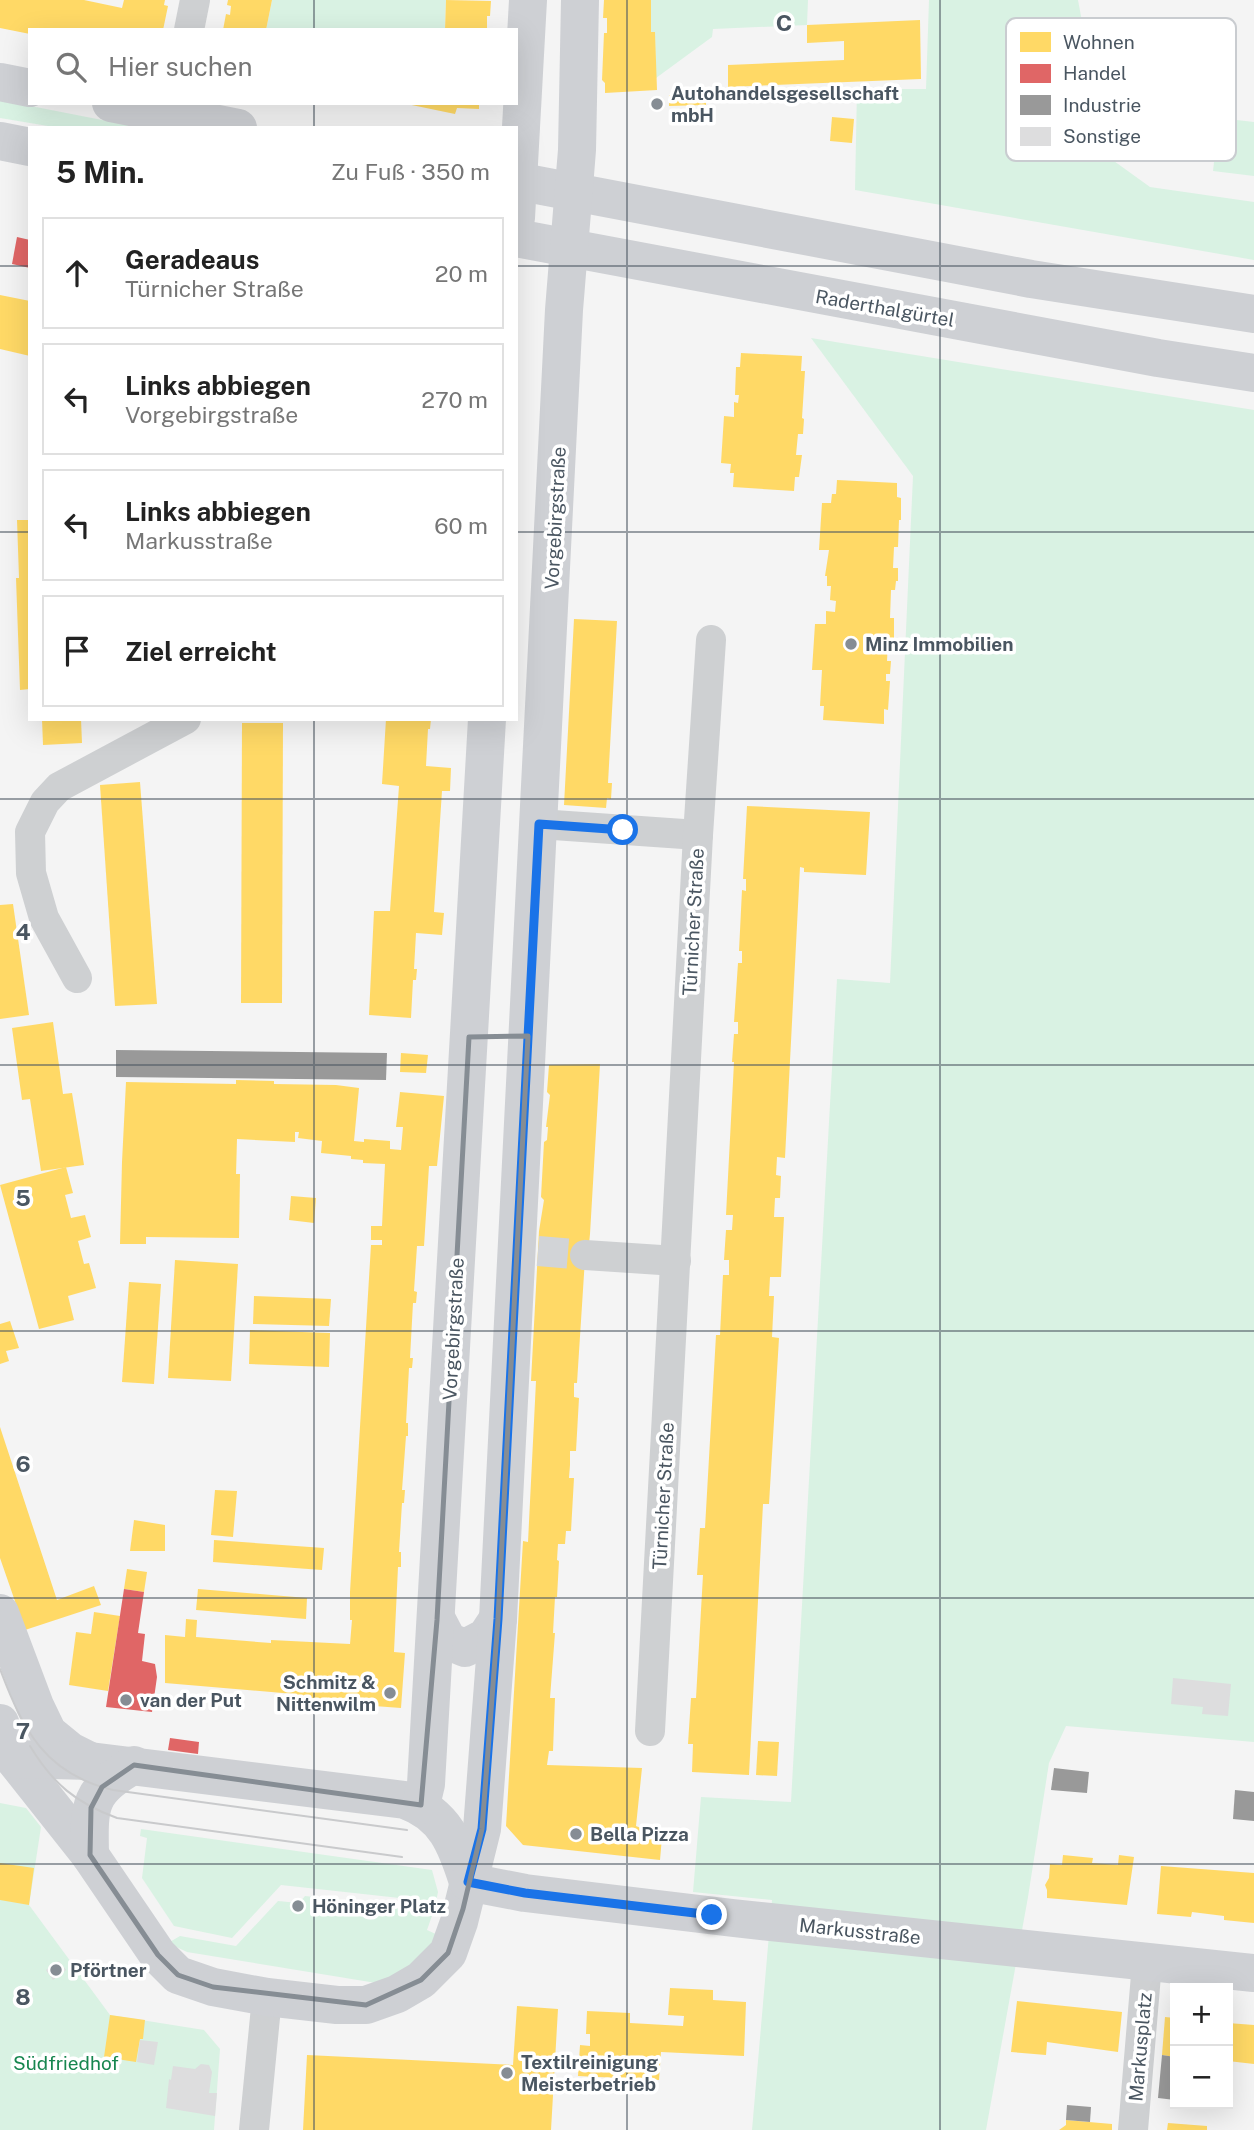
<!DOCTYPE html>
<html lang="de">
<head>
<meta charset="utf-8">
<style>
  :root { --surface:#fff; --page:#f6f6f6; --text:#222; --muted:#767676; --line:#e0e0e0 }
  body { margin:0; font-family:"Public Sans",sans-serif; background:var(--page); color:var(--text) }
  .controls { position:absolute; right:21px; bottom:21px; display:grid; overflow:hidden; border-radius:0px; box-shadow:0 7px 28px #0002 }
  .controls button { width:63px; height:63px; display:grid; place-items:center; padding:0; border:0; border-bottom:2px solid var(--line); background:var(--surface); color:var(--text); font:35px sans-serif }
  .stop { position:absolute; width:21px; height:21px; margin:-16px; border:5px solid #1a73e8; border-radius:50%; background:#fff }
  .stop.end { background:#1a73e8; border-color:#fff; box-shadow:0 2px 7px #0008 }
  .list { margin:0; padding:0; list-style:none }
  h2 { display:flex; justify-content:space-between; align-items:center; height:91px; margin:0; padding:0 28px; font-size:30px }
  h2 small { font-size:23px; font-weight:400; color:var(--muted) }
  .list li { display:grid; grid-template-columns:46px 1fr auto; gap:21px; align-items:center; box-sizing:border-box; height:112px; margin:0 14px 14px; padding:0 14px; border:2px solid var(--line); border-radius:0px }
  .list b { display:block; font-size:26px; white-space:nowrap }
  .list p { margin:0; font-size:23px; white-space:nowrap; color:var(--muted) }
  .list em { font-size:23px; font-style:normal; color:var(--muted) }
  .icon { flex:none; width:38px; height:38px; fill:none; stroke:currentColor; stroke-width:2; stroke-linecap:round; stroke-linejoin:round }
  .map { position:relative; flex:none; width:1254px; height:2130px; overflow:hidden }
  .search { position:absolute; background:var(--surface); box-shadow:0 7px 28px #0002; left:28px; top:28px; width:490px; height:77px; display:flex; align-items:center; gap:18px; box-sizing:border-box; padding:0 24px; border-radius:0px; color:var(--muted); font-size:26px }
  .panel { position:absolute; background:var(--surface); box-shadow:0 7px 28px #0002; left:28px; top:126px; width:490px; height:595px; border-radius:0px }
  .map>svg:first-child { display:block }
  .green { fill:#d9f2e3 }
  .homes { fill:#ffd966 }
  .shops { fill:#e06666 }
  .industry { fill:#999 }
  .building { fill:#ddddde }
  .lines { fill:none; stroke-linecap:round; stroke-linejoin:round }
  .street-tunnel { stroke:#d2d4d7; stroke-width:30; stroke-dasharray:30 15; stroke-linecap:butt }
  .street { stroke:#ced0d2; stroke-width:30 }
  .secondary { stroke:#ced0d4; stroke-width:38 }
  .tram { stroke:#c9cacc; stroke-width:2 }
  .route { stroke:#1a73e8; stroke-width:9 }
  .marked { fill:none; stroke:#868d94; stroke-width:5; stroke-linejoin:round }
  .grid { fill:none; stroke:#4a5661; stroke-width:2; stroke-opacity:0.55 }
  .poi-dot { fill:#868d94; stroke:#fff; stroke-width:2.5 }
  .labels { text-anchor:middle; dominant-baseline:central; stroke-width:7; stroke-linejoin:round; paint-order:stroke }
  .poi-label { font-size:19px; font-weight:bold; fill:#4a5661; stroke:#fff; text-anchor:start }
  .street-label { font-size:19px; fill:#4a5661; stroke:#fff }
  .park-label { font-size:19px; fill:#17864f; stroke:#fff }
  .key { fill:#fff; stroke:#c9ccd0; stroke-width:2 }
  .key-label { font-size:19px; fill:#4a5661 }
  .grid-label { font-size:23px; text-anchor:middle; font-weight:bold; fill:#4a5661; stroke:#fff; stroke-width:7; stroke-linejoin:round; paint-order:stroke }
</style>
</head>
<body>
<div class="map">
<svg width="1254" height="2130" viewBox="0 0 1254 2130">
  <rect width="100%" height="100%" fill="#f4f4f4"/>
  <g class="green">
    <path d="M272,0H446L445,30H266Z"/>
    <path d="M651,0H808L807,25L713,29L712,37L656,78L655,32H651Z"/>
    <path d="M929,0H1078L1107,156L1150,187L1254,202V260L855,190L857,89H926Z"/>
    <path d="M0,100L143,128H60L0,118Z"/>
    <path d="M1219,118L1254,122V176L1213,171Z"/>
    <path d="M811,338L1254,410V1742L1066,1726L1049,1763L1028,1897L986,2130H752L772,1900L693,1892L701,1797L791,1802L837,979L890,983L913,476Z"/>
    <path d="M0,1803L26,1808L41,1827L29,1905L110,2015L204,2030L220,2049L214,2130H0Z"/>
    <path d="M141,1829L432,1870L438,1892L436,1902L281,1885L232,1938L174,1926L142,1878L147,1838L140,1836Z"/>
    <path d="M305,1896L434,1910L427,1930L440,1936L413,1968L376,1983L187,1952L168,1943L180,1936L236,1946L278,1901L299,1903Z"/>
  </g>
  <g class="homes">
    <path d="M0,0H84L122,8L124,0H165L164,5L168,6L163,30H30V34L0,28Z"/>
    <path d="M228,0H272L266,30H223L226,14L230,15L231,6L227,5Z"/>
    <path d="M446,0L491,1L490,16H487V30H445Z"/>
    <path d="M604,0H651V32H655L657,90L605,93V83L602,80L604,33H607V18H603Z"/>
    <path d="M920,20L921,79L728,87V65L844,60V41L807,43V25Z"/>
    <path d="M706,94V105L669,106V95Z"/>
    <path d="M402,103H479V109L457,108L455,114Z"/>
    <path d="M832,117L854,119L852,143L830,141Z"/>
    <path d="M0,295L30,301V356L0,349Z"/>
    <path d="M741,353L802,356L801,371H805L802,418L804,419L803,434H798L796,455H802L799,477H795L794,491L733,487L734,473H730L731,464L721,463L724,416L734,417V402L738,403L739,395H735L736,367H740Z"/>
    <path d="M837,480L897,483V497L901,498V520H899L898,547H894L893,568H898V581H896L895,590H891L890,618H894V640H888L887,661H891L890,674H886V681H890L888,710L884,709V724L823,720L824,706H820L822,670H812L815,624H826V611L835,612L836,601L830,600L831,586H827V576H825L829,550H819L822,503H831L832,494H836Z"/>
    <path d="M17,520H30V689L20,690L16,578H19Z"/>
    <path d="M574,619L617,621L608,783H612L611,799L607,798L606,808L564,805Z"/>
    <path d="M42,719H81L82,743L43,745Z"/>
    <path d="M386,719H431L430,729H428L426,766L451,768L450,791H442L434,912L444,913L442,935L416,933L414,969H417L416,980H413L411,1018L369,1015L374,911H390L399,786L382,784Z"/>
    <path d="M242,723H283L282,1003H241Z"/>
    <path d="M140,782L157,1004L115,1006L100,785Z"/>
    <path d="M747,806L870,812L866,875L804,872V868L800,867L785,1158L777,1157L776,1175L781,1176L780,1198H775L774,1217H784L781,1277H770L769,1296H774L772,1337L779,1338L769,1504H763L749,1775L692,1772L693,1744H688L691,1698H696L703,1575H697L700,1528H705L716,1335H720L723,1275H729V1260H724L726,1230H732L733,1215H726L734,1062H732L734,1034H738V1022H734L738,963H742V951H739L742,890L746,891V879H743Z"/>
    <path d="M13,904L29,1015L0,1019V905Z"/>
    <path d="M53,1022L63,1094L72,1093L84,1165L41,1171L30,1099L22,1100L12,1028Z"/>
    <path d="M401,1053L428,1055L426,1073L400,1072Z"/>
    <path d="M600,1064L590,1234L589,1244L586,1243L577,1383H574V1397L579,1398L576,1451H570V1465L569,1478H574L571,1531H566L565,1544H558L557,1560L559,1561L557,1597H555L553,1633H555L550,1698H555L553,1751H549L547,1765L642,1768L636,1826L662,1837L660,1860L523,1845L506,1826L523,1541L528,1542L536,1381H531L539,1231L544,1200L541,1197L544,1142L547,1140L548,1127H546L550,1095L547,1092L549,1065Z"/>
    <path d="M236,1080L274,1081V1084L336,1085L359,1088L354,1141L364,1142V1139L390,1141V1149L401,1150L403,1127H396L400,1092L444,1096L437,1166H429L424,1246H417L414,1291L417,1292L416,1303H413L410,1358H413L412,1368H409L406,1423H408V1436H406L402,1490H405L404,1503H402L399,1552H401V1567H398L394,1652L405,1653L401,1708L294,1700V1694L165,1683V1635L185,1637L186,1619L197,1620L196,1637L271,1643V1640L350,1644L352,1620H350V1592L371,1245H382V1240H371V1226H382L385,1164L363,1163V1160L351,1159V1156L321,1153L322,1141L298,1138L299,1132H295V1142L237,1139L236,1174H240L239,1238L146,1237V1244H120L122,1162L126,1082L236,1084Z"/>
    <path d="M66,1167L73,1193L65,1195L71,1218L85,1215L91,1237L78,1241L84,1264L89,1263L96,1288L68,1296L74,1320L39,1329L0,1185Z"/>
    <path d="M291,1196L316,1198L314,1223L289,1220Z"/>
    <path d="M175,1260L238,1264L231,1381L168,1378Z"/>
    <path d="M129,1282L161,1284L154,1384L122,1382Z"/>
    <path d="M254,1296L331,1299L329,1326L253,1324Z"/>
    <path d="M10,1321L19,1348L6,1351L9,1361L0,1364V1324Z"/>
    <path d="M250,1330L330,1333L329,1367L249,1364Z"/>
    <path d="M0,1427L57,1600L94,1586L101,1605L25,1630L0,1558Z"/>
    <path d="M215,1490L237,1491L233,1537L211,1535Z"/>
    <path d="M134,1520L165,1525V1551H130Z"/>
    <path d="M214,1540L324,1548L322,1570L213,1562Z"/>
    <path d="M127,1569L147,1572L144,1592L124,1589Z"/>
    <path d="M198,1589L307,1598L306,1619L196,1610Z"/>
    <path d="M94,1612L120,1616L108,1691L69,1685L76,1632L91,1634Z"/>
    <path d="M758,1741L779,1742L777,1776L756,1775Z"/>
    <path d="M1063,1855L1093,1858L1092,1863L1118,1865L1119,1855L1134,1857L1127,1905L1047,1898V1890L1045,1885L1049,1878L1050,1864L1062,1865Z"/>
    <path d="M0,1863L34,1868L29,1905L0,1900Z"/>
    <path d="M1161,1866L1254,1873V1923L1224,1920V1916L1192,1912L1191,1917L1157,1914Z"/>
    <path d="M670,1988L713,1990V2000L746,2002L744,2056L661,2052L659,2080L578,2076L580,2045L590,2046V2034H586L587,2011L630,2013V2023L683,2026L684,2016L668,2015Z"/>
    <path d="M1017,2001L1122,2012L1118,2052L1047,2042L1046,2055L1011,2052Z"/>
    <path d="M517,2006L558,2009L551,2130H303L307,2055L513,2065Z"/>
    <path d="M110,2015L145,2020L143,2039H140L136,2062L104,2057Z"/>
    <path d="M1165,2017L1175,2018V2057L1162,2055Z"/>
    <path d="M1228,2023L1254,2025V2064L1228,2061Z"/>
    <path d="M1066,2120L1112,2124V2130H1059L1066,2125Z"/>
    <path d="M1168,2123L1207,2126V2130H1167Z"/>
  </g>
  <g class="shops">
    <path d="M17,237L30,240V268L12,264Z"/>
    <path d="M124,1589L144,1592L138,1633L145,1634L142,1661L155,1664L157,1677L152,1712L106,1707Z"/>
    <path d="M170,1738L199,1742L198,1754L168,1750Z"/>
  </g>
  <g class="industry">
    <path d="M116,1050L387,1053L386,1080L116,1077Z"/>
    <path d="M1054,1768L1089,1772L1087,1793L1051,1790Z"/>
    <path d="M1235,1790L1254,1792V1821L1233,1819Z"/>
    <path d="M1162,2055L1175,2057V2100L1158,2098Z"/>
    <path d="M1067,2105L1091,2107L1090,2122L1066,2120Z"/>
  </g>
  <g class="building">
    <path d="M1173,1678L1231,1684L1228,1716L1202,1714L1203,1707L1171,1704Z"/>
    <path d="M59,1961L66,1970L53,1980L46,1970Z"/>
    <path d="M140,2040L158,2042L154,2065L137,2062Z"/>
    <path d="M201,2064L209,2065L212,2072L209,2093H217L215,2116L166,2108L169,2079L171,2080L173,2066L195,2069Z"/>
  </g>
  <g class="lines">
    <path class="street-tunnel" d="M538,1251L585,1255"/>
    <g class="street">
      <path d="M189,30L195,0"/>
      <path d="M539,824L698,835"/>
      <path d="M77,978L44,918L31,873L30,832L45,802L59,787L186,719"/>
      <path d="M585,1255L676,1261"/>
      <path d="M650,1731L698,835L711,640"/>
      <path d="M254,2130L267,1997"/>
      <path d="M1133,2130L1147,1963"/>
    </g>
    <g class="secondary">
      <path d="M0,82L30,88"/>
      <path d="M111,103L238,128"/>
      <path d="M0,141L30,147"/>
      <path d="M516,181L1031,279L1254,314"/>
      <path d="M516,218L528,0"/>
      <path d="M516,238L1158,358L1254,373"/>
      <path d="M0,1613L35,1706L48,1733L70,1751L90,1761"/>
      <path d="M437,1620L448,1641L465,1648L486,1637L498,1619"/>
      <path d="M0,1723L14,1759L90,1855L158,1955L178,1975L213,1987L267,1997L337,2005H366L397,1994L421,1980L448,1953L459,1922L482,1829L498,1619L564,310L577,150L580,0"/>
      <path d="M14,1759L90,1761L405,1800C445,1814 456,1844 468,1882"/>
      <path d="M421,1805L426,1784L487,719"/>
      <path d="M90,1855C89,1805 88,1791 134,1765"/>
      <path d="M468,1882L525,1893L733,1918L1254,1973"/>
    </g>
    <g class="tram">
      <path d="M0,1669C23,1730 45,1774 113,1790L407,1830"/>
      <path d="M30,1746C53,1784 76,1803 117,1818L402,1857"/>
    </g>
  </g>
  <g class="lines">
    <path class="route" d="M623,830L539,824L498,1619L482,1829L468,1882L525,1893L712,1915"/>
  </g>
  <path class="marked" d="M528,1036L498,1619L482,1829L463,1909L448,1953L421,1980L366,2005L213,1987L178,1975L158,1955L90,1855L91,1808L102,1787L134,1765L421,1805L437,1620L469,1037Z"/>
  <path class="grid" d="M314,0V30M627,0V2130M940,0V2130M314,103V128M0,266H30M516,266H1254M0,532H30M516,532H1254M314,719V2130M0,799H1254M0,1065H1254M0,1331H1254M0,1598H1254M0,1864H1254"/>
  <g class="poi-dot">
    <circle cx="657" cy="104" r="7"/>
    <circle cx="851" cy="644" r="7"/>
    <circle cx="390" cy="1693" r="7"/>
    <circle cx="126" cy="1700" r="7"/>
    <circle cx="576" cy="1834" r="7"/>
    <circle cx="298" cy="1906" r="7"/>
    <circle cx="56" cy="1970" r="7"/>
    <circle cx="507" cy="2073" r="7"/>
  </g>
  <g class="labels">
    <g class="poi-label">
      <text x="671" y="93">Autohandelsgesellschaft<tspan x="671" dy="22">mbH</tspan></text>
      <text x="865" y="644">Minz Immobilien</text>
      <text x="376" y="1682" text-anchor="end">Schmitz &amp;<tspan x="376" dy="22">Nittenwilm</tspan></text>
      <text x="140" y="1700">van der Put</text>
      <text x="590" y="1834">Bella Pizza</text>
      <text x="312" y="1906">Höninger Platz</text>
      <text x="70" y="1970">Pförtner</text>
      <text x="521" y="2062">Textilreinigung<tspan x="521" dy="22">Meisterbetrieb</tspan></text>
    </g>
    <g class="street-label">
      <text transform="translate(885 308) rotate(10)">Raderthalgürtel</text>
      <text transform="translate(555 518) rotate(-87)">Vorgebirgstraße</text>
      <text transform="translate(693 922) rotate(-87)">Türnicher Straße</text>
      <text transform="translate(453 1329) rotate(-87)">Vorgebirgstraße</text>
      <text transform="translate(663 1496) rotate(-87)">Türnicher Straße</text>
      <text transform="translate(860 1931) rotate(6)">Markusstraße</text>
      <text transform="translate(1140 2047) rotate(-85)">Markusplatz</text>
    </g>
    <g class="park-label">
      <text x="66" y="2063">Südfriedhof</text>
    </g>
  </g>
  <rect x="1006" y="18" width="230" height="143" rx="10" class="key"/>
  <rect x="1020" y="32" width="31" height="20" fill="#ffd966"/>
  <rect x="1020" y="64" width="31" height="19" fill="#e06666"/>
  <rect x="1020" y="95" width="31" height="20" fill="#999"/>
  <rect x="1020" y="127" width="31" height="19" fill="#ddddde"/>
  <g class="key-label">
    <text x="1063" y="49">Wohnen</text>
    <text x="1063" y="80">Handel</text>
    <text x="1063" y="112">Industrie</text>
    <text x="1063" y="143">Sonstige</text>
  </g>
  <g class="grid-label">
    <text x="784" y="31">C</text>
    <text x="23" y="940">4</text>
    <text x="23" y="1206">5</text>
    <text x="23" y="1472">6</text>
    <text x="23" y="1739">7</text>
    <text x="23" y="2005">8</text>
  </g>
</svg>
<div class="controls">
<button>+</button>
<button>−</button>
</div>
<div class="stop" style="left:623px;top:830px"></div>
<div class="stop end" style="left:712px;top:1915px"></div>
<div class="search"><svg class="icon" aria-label="search" viewBox="0 0 24 24"><circle cx="10" cy="10" r="6"/><path d="M15 15l6 6"/></svg>Hier suchen</div>
<section class="panel">
<h2>5 Min.<small>Zu Fuß · 350 m</small></h2>
<ul class="list">
<li><svg class="icon" aria-label="ahead" viewBox="0 0 24 24"><path d="M12 20V5M6 11l6-6 6 6"/></svg><div><b>Geradeaus</b><p>Türnicher Straße</p></div><em>20 m</em></li>
<li><svg class="icon" aria-label="left" viewBox="0 0 24 24"><path d="M17 20v-9H6M10 6l-5 5 5 5"/></svg><div><b>Links abbiegen</b><p>Vorgebirgstraße</p></div><em>270 m</em></li>
<li><svg class="icon" aria-label="left" viewBox="0 0 24 24"><path d="M17 20v-9H6M10 6l-5 5 5 5"/></svg><div><b>Links abbiegen</b><p>Markusstraße</p></div><em>60 m</em></li>
<li><svg class="icon" aria-label="arrive" viewBox="0 0 24 24"><path d="M6 21V4h12l-3 4 3 4H6"/></svg><div><b>Ziel erreicht</b></div></li>
</ul>
</section>
</div>
</body>
</html>
